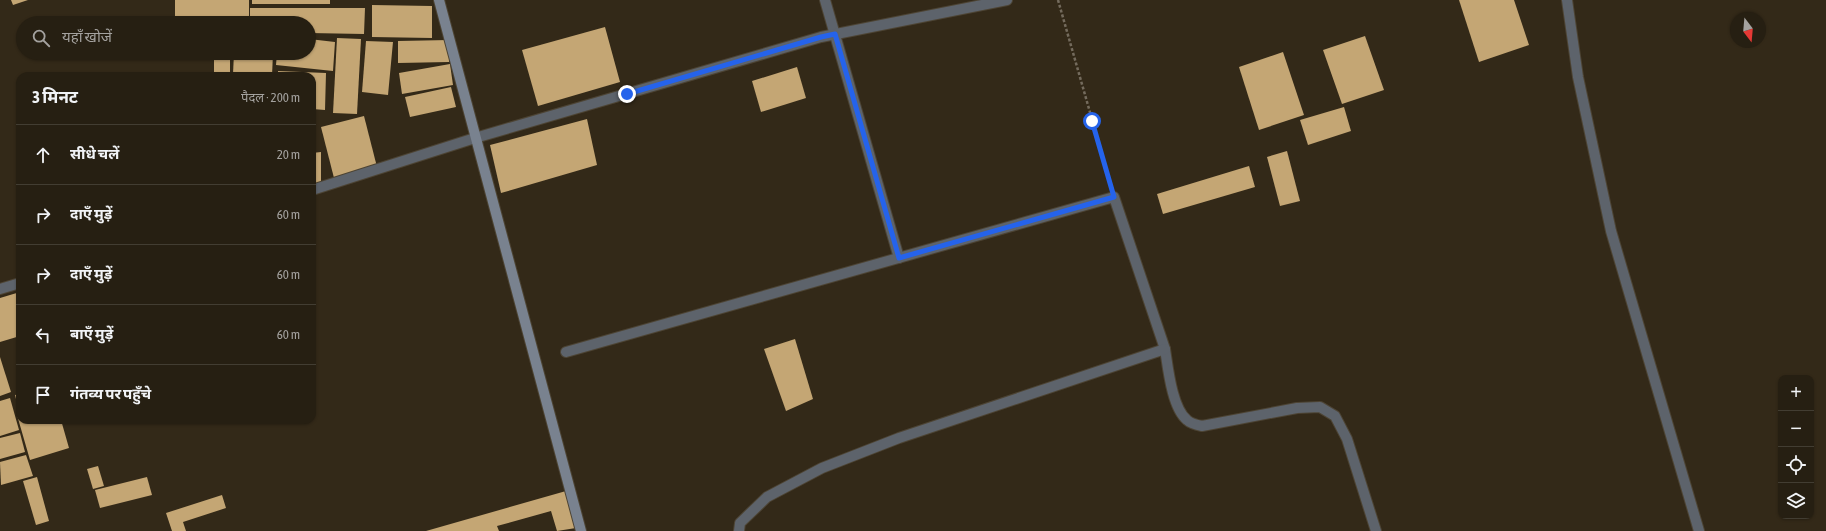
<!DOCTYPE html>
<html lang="hi">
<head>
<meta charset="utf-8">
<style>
  :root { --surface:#261f12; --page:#2e271b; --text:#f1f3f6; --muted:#a4a29f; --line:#423d32 }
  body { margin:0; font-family:"Asap Condensed","Noto Sans Devanagari",sans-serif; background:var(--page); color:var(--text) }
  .controls { position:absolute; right:12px; bottom:12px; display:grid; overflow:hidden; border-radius:8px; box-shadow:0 1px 3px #0004 }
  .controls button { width:36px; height:36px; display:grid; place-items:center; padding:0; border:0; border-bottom:1px solid var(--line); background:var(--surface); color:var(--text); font:20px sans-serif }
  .compass { position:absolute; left:1730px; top:12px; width:36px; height:36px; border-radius:50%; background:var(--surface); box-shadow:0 1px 3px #0004; rotate:164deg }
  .stop { position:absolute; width:12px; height:12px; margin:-9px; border:3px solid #2563eb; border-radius:50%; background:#fff }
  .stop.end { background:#2563eb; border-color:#fff; box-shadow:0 1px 4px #0008 }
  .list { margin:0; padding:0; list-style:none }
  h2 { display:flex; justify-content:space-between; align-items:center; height:52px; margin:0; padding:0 16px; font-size:17px }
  h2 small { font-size:13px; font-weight:400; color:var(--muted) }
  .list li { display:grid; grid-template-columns:26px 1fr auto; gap:12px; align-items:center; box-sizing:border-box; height:60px; padding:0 16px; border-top:1px solid var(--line) }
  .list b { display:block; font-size:15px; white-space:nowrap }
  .list em { font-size:13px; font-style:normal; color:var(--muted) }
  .icon { flex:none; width:22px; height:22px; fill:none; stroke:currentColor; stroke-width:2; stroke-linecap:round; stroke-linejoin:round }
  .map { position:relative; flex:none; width:1826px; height:531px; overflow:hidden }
  .search { position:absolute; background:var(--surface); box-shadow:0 1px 3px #0004; left:16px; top:16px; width:300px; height:44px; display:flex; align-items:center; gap:10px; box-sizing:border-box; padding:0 14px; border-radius:22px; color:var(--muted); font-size:15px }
  .panel { position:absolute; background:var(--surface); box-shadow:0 1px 3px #0004; left:16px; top:72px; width:300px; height:352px; border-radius:12px }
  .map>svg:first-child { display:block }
  .building { fill:#c4a674 }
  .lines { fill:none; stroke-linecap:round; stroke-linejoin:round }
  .street-casing { stroke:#4d4434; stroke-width:12 }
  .secondary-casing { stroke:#4d4434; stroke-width:12 }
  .path { stroke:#746b5d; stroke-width:2.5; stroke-dasharray:3 2; stroke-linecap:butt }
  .street { stroke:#5d636b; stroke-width:10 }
  .secondary { stroke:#79828f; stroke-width:10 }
  .route { stroke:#2563eb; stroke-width:5 }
</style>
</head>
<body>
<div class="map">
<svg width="1826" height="531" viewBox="0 0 1826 531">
  <rect width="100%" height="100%" fill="#332918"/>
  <g class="building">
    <path d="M11,0H28L13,5Z"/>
    <rect x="175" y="0" width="74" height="23"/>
    <rect x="252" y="0" width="78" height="4"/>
    <path d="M1459,0H1514L1529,45L1479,62Z"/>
    <path d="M372,5L432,6V38L372,37Z"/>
    <path d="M250,8H365L364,34L309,33V23H250Z"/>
    <path d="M605,27L620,82L538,106L522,50Z"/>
    <path d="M1365,36L1384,90L1342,104L1323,50Z"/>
    <path d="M337,38L361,39L357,114L333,113Z"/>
    <path d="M309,39L335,42L333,71L276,65L277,53H309Z"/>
    <path d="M449,40V62L398,63V41Z"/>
    <path d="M366,41L393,42L388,95L362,92Z"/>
    <path d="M1283,52L1304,115L1259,130L1239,67Z"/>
    <rect x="214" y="53" width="16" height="19"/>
    <path d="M234,53H273L272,76L233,74Z"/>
    <path d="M450,64L453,85L402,94L399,73Z"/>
    <path d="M797,67L806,98L761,112L752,81Z"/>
    <path d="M278,71L326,73L325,110L312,109V76H278Z"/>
    <path d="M451,87L456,107L410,117L405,97Z"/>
    <path d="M1344,107L1351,131L1308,145L1300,120Z"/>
    <path d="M364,116L377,167L334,178L321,127Z"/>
    <path d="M587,119L597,165L501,193L490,145Z"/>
    <path d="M1287,151L1300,201L1280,206L1267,157Z"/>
    <path d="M321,152V186H312V153Z"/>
    <path d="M1249,166L1255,187L1163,214L1157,194Z"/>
    <path d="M20,292V336L0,342V298Z"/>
    <path d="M795,339L813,399L786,411L764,349Z"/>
    <path d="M0,357L11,392L0,396Z"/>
    <path d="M20,394V411H19L15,395Z"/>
    <path d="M10,398L19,430L0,436V401Z"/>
    <path d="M17,415H20V420H61L69,448L30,460Z"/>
    <path d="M20,433L25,452L0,459V438Z"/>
    <path d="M26,455L33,476L1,485L0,462Z"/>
    <path d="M98,466L104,486L93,489L87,469Z"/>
    <path d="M37,477L49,521L36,525L23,481Z"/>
    <path d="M147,477L152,495L100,508L95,490Z"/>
    <path d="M566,491L576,528L557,531L551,511L497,526L499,531H426Z"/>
    <path d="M222,495L226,508L183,522L186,531H172L166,513Z"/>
  </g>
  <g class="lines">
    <defs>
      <g id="street">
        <path d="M825,0L899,258"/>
        <path d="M1567,0L1578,77L1611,231L1699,531"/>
        <path d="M312,190L475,138L821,37L1007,0"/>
        <path d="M0,289L20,283"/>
        <path d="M566,352L1114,197L1165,349C1168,368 1172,408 1187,420C1190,423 1197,425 1202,426L1297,408L1320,407L1335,416L1347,439L1376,531"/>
        <path d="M739,531L740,523L767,497L822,468L899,438L1165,349"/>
      </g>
      <path id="secondary" d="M439,0L581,531"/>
    </defs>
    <use href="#street" class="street-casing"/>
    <use href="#secondary" class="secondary-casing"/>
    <path class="path" d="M1058,0L1109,179"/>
    <use href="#street" class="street"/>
    <use href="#secondary" class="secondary"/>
  </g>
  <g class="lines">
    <path class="route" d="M627,94L821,37L835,34L899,258L1114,197L1092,121"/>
  </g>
</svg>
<div class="controls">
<button>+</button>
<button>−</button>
<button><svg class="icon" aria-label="locate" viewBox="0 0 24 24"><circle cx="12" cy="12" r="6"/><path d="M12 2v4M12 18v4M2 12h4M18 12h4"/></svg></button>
<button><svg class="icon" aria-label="layers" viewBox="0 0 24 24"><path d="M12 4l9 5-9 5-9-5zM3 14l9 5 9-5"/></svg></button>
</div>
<svg class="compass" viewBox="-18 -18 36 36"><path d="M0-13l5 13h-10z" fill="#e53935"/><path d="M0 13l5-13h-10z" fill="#a4a29f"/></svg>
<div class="stop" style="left:1092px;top:121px"></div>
<div class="stop end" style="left:627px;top:94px"></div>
<div class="search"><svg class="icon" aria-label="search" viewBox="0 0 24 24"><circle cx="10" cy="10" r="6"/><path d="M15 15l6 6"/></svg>यहाँ खोजें</div>
<section class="panel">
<h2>3 मिनट<small>पैदल · 200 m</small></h2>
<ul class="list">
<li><svg class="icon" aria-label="ahead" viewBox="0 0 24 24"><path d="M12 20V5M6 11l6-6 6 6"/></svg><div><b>सीधे चलें</b></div><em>20 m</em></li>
<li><svg class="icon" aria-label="right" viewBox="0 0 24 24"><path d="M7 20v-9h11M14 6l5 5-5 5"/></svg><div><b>दाएँ मुड़ें</b></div><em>60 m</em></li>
<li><svg class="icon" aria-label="right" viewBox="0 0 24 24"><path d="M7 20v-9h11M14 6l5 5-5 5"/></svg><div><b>दाएँ मुड़ें</b></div><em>60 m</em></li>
<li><svg class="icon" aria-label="left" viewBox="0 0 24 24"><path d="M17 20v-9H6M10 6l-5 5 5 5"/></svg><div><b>बाएँ मुड़ें</b></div><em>60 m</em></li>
<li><svg class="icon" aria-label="arrive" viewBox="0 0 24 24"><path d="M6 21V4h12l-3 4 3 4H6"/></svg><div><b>गंतव्य पर पहुँचे</b></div></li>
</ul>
</section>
</div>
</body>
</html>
